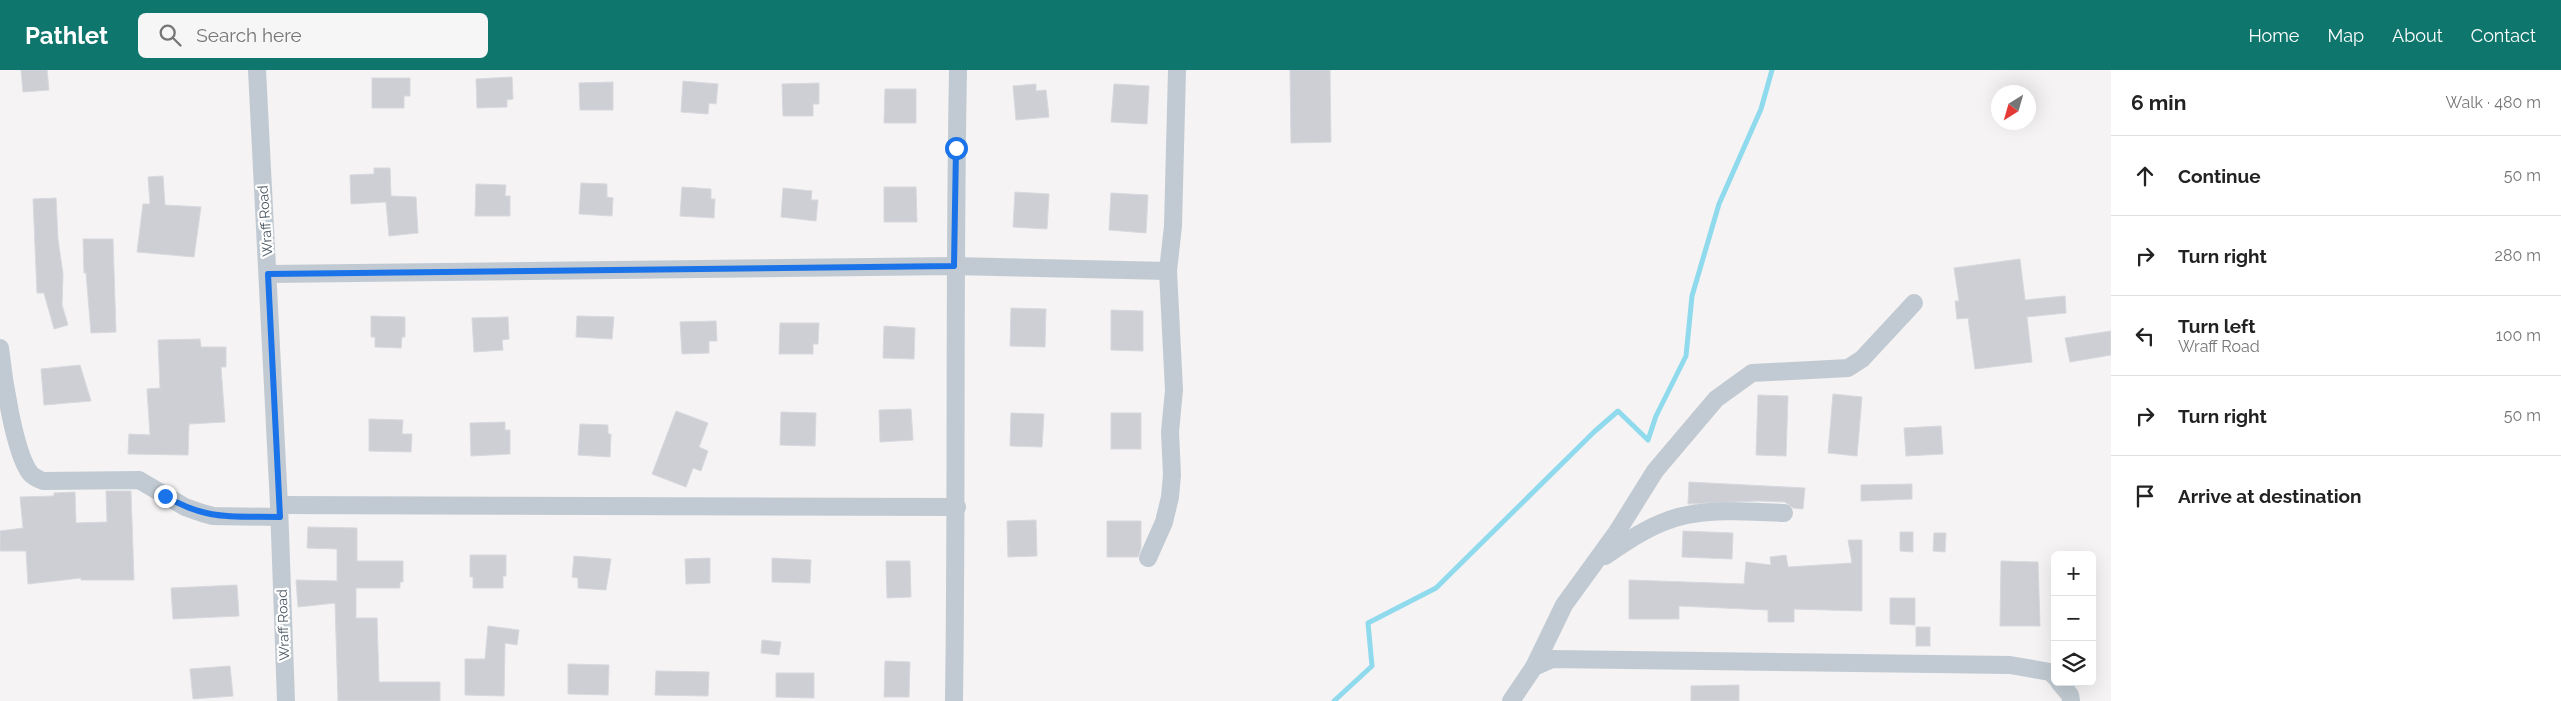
<!DOCTYPE html>
<html lang="en">
<head>
<meta charset="utf-8">
<style>
  :root { --surface:#fff; --page:#f6f6f6; --text:#222; --muted:#767676; --line:#e0e0e0; --accent:#0f766e }
  body { margin:0; font-family:Raleway,sans-serif; background:var(--page); color:var(--text) }
  .controls { position:absolute; right:15px; bottom:15px; display:grid; overflow:hidden; border-radius:8px; box-shadow:0 5px 20px #0002 }
  .controls button { width:45px; height:45px; display:grid; place-items:center; padding:0; border:0; border-bottom:1px solid var(--line); background:var(--surface); color:var(--text); font:25px sans-serif }
  .compass { position:absolute; left:1991px; top:15px; width:45px; height:45px; border-radius:50%; background:var(--surface); box-shadow:0 5px 20px #0002; rotate:217deg }
  .stop { position:absolute; width:15px; height:15px; margin:-11px; border:4px solid #1a73e8; border-radius:50%; background:#fff }
  .stop.end { background:#1a73e8; border-color:#fff; box-shadow:0 1px 5px #0008 }
  .list { margin:0; padding:0; list-style:none }
  h2 { display:flex; justify-content:space-between; align-items:center; height:65px; margin:0; padding:0 20px; font-size:21px }
  h2 small { font-size:16px; font-weight:400; color:var(--muted) }
  .list li { display:grid; grid-template-columns:32px 1fr auto; gap:15px; align-items:center; box-sizing:border-box; height:80px; padding:0 20px; border-top:1px solid var(--line) }
  .list b { display:block; font-size:19px; white-space:nowrap }
  .list p { margin:0; font-size:16px; white-space:nowrap; color:var(--muted) }
  .list em { font-size:16px; font-style:normal; color:var(--muted) }
  .icon { flex:none; width:28px; height:28px; fill:none; stroke:currentColor; stroke-width:2; stroke-linecap:round; stroke-linejoin:round }
  .map { position:relative; flex:none; width:2111px; height:631px; overflow:hidden }
  header { display:flex; align-items:center; gap:30px; box-sizing:border-box; height:70px; padding:0 25px; background:var(--accent); color:#fff }
  header strong { font-size:24px }
  nav { display:flex; gap:28px; margin-inline-start:auto; font-size:18px }
  .search { width:350px; height:45px; background:var(--page); display:flex; align-items:center; gap:12px; box-sizing:border-box; padding:0 18px; border-radius:8px; color:var(--muted); font-size:19px }
  main { display:flex }
  aside { flex:1; background:var(--surface) }
  .map>svg:first-child { display:block }
  .lines { fill:none; stroke-linecap:round; stroke-linejoin:round }
  .stream { stroke:#90daee; stroke-width:5 }
  .building { fill:#cdcfd5; stroke:#d7d9de }
  .street { stroke:#c1cad2; stroke-width:18 }
  .route { stroke:#1a73e8; stroke-width:6 }
  .labels { text-anchor:middle; dominant-baseline:central; stroke-width:4.5; stroke-linejoin:round; paint-order:stroke }
  .street-label { font-size:14px; fill:#4a5661; stroke:#fff }
</style>
</head>
<body>
<header>
<strong>Pathlet</strong>
<div class="search"><svg class="icon" aria-label="search" viewBox="0 0 24 24"><circle cx="10" cy="10" r="6"/><path d="M15 15l6 6"/></svg>Search here</div>
<nav><a>Home</a><a>Map</a><a>About</a><a>Contact</a></nav>
</header>
<main>
<div class="map">
<svg width="2111" height="631" viewBox="0 0 2111 631">
  <rect width="100%" height="100%" fill="#f5f3f3"/>
  <g class="lines">
    <path class="stream" d="M1334,631L1372,596L1368,553L1436,518L1594,362L1618,341L1648,370L1656,346L1686,286L1692,226L1719,134L1761,39L1772,0"/>
  </g>
  <g class="building">
    <path d="M21,0H47L49,20L23,22Z"/>
    <path d="M1290,0H1330L1331,72L1291,73Z"/>
    <path d="M512,7L513,29L507,30V37L477,38L476,9Z"/>
    <path d="M372,8H410V26H404V38H372Z"/>
    <path d="M683,11L718,14L716,34L709,33L708,44L681,42Z"/>
    <path d="M613,12V40H580L579,13Z"/>
    <path d="M819,13V34H813V46H783L782,14Z"/>
    <path d="M1036,14V21L1046,20L1049,47L1016,50L1013,16Z"/>
    <path d="M1114,14L1149,16L1147,54L1111,52Z"/>
    <path d="M885,19H916V53H884Z"/>
    <path d="M374,98H390L391,126L416,127L418,163L389,166L386,132L351,134L350,105L374,104Z"/>
    <path d="M163,106L165,135L201,137L194,187L137,182L143,134H150L148,107Z"/>
    <path d="M581,113L607,114V127L613,128L612,146L579,144Z"/>
    <path d="M476,114L506,115L505,126H510V146H475Z"/>
    <path d="M682,117L711,119V129H715L714,148L680,146Z"/>
    <path d="M884,117H916L917,152H884Z"/>
    <path d="M783,118L812,121L811,130H818L816,151L781,147Z"/>
    <path d="M1015,122L1049,124L1047,159L1013,157Z"/>
    <path d="M1111,123L1148,125L1146,163L1109,160Z"/>
    <path d="M56,128L58,169L63,204L62,235L68,255L54,259L44,223H37L33,129Z"/>
    <path d="M83,169H113L116,262L91,263L86,203H84Z"/>
    <path d="M2020,189L2025,230L2065,226L2066,243L2027,247L2032,292L1975,299L1968,248L1957,249L1955,231H1959L1954,198Z"/>
    <path d="M1011,238L1046,239L1045,277L1010,276Z"/>
    <path d="M1111,240L1143,241V281L1111,280Z"/>
    <path d="M371,246L405,247V267H402L401,278L375,277V267H371Z"/>
    <path d="M577,246L614,247L612,269L576,267Z"/>
    <path d="M508,247L509,269L502,270L503,280L474,282L472,248Z"/>
    <path d="M716,251L717,271H709V283L682,284L680,252Z"/>
    <path d="M780,253H819L818,274H813V284H779Z"/>
    <path d="M884,256L915,258L914,289L883,288Z"/>
    <path d="M2111,261V285L2070,292L2065,268Z"/>
    <path d="M200,269L201,277H226V297H221L225,352L189,354L188,385L128,384L129,364L150,365L147,319L160,318L158,270Z"/>
    <path d="M80,295L91,331L44,335L41,299Z"/>
    <path d="M1833,324L1862,327L1857,386L1828,383Z"/>
    <path d="M1758,325L1788,326L1786,386L1756,385Z"/>
    <path d="M911,339L913,370L880,372L879,340Z"/>
    <path d="M676,341L708,353L699,377L708,381L701,401L693,398L686,417L652,404Z"/>
    <path d="M781,342L816,343L815,376L780,375Z"/>
    <path d="M1011,343L1044,344L1042,377L1010,376Z"/>
    <rect x="1111" y="343" width="30" height="36"/>
    <path d="M369,349L403,350L402,364H412L411,382L369,381Z"/>
    <path d="M505,352V360H510V384L471,386L470,353Z"/>
    <path d="M580,354L608,355V364H611L610,387L578,385Z"/>
    <path d="M1941,356L1943,384L1906,386L1904,358Z"/>
    <path d="M1689,412L1805,418L1803,439L1793,438L1785,432L1757,431L1688,434Z"/>
    <path d="M1912,414V429L1861,431V415Z"/>
    <path d="M106,421H131L134,510H81V508L28,514L26,481H0V461L23,458L20,427L54,426V423L75,422L76,453L107,452Z"/>
    <path d="M1036,450L1037,486L1008,487L1007,451Z"/>
    <path d="M1107,451H1141V478L1138,487H1107Z"/>
    <path d="M308,457L357,458V491H403V512H400V518H356V548H377L379,612H440V631H338L335,533L298,537L296,510L337,511V479L307,478Z"/>
    <path d="M1683,461L1733,463L1732,489L1682,487Z"/>
    <path d="M1900,462H1913V482L1900,481Z"/>
    <path d="M1934,463H1946L1945,482L1933,481Z"/>
    <path d="M1848,470H1862V541L1794,539V552H1768V540L1679,536V549H1629V510L1744,514L1746,492L1771,495L1770,487L1786,485L1788,497L1852,493Z"/>
    <path d="M470,485H506V506H503V518H473V507H470Z"/>
    <path d="M574,486L611,489L606,520L578,518V508L572,507Z"/>
    <path d="M710,488V513L686,514L685,489Z"/>
    <path d="M772,488L811,490L810,513L772,512Z"/>
    <path d="M886,491H910L911,527L887,528Z"/>
    <path d="M2001,491L2038,492L2040,556H2000Z"/>
    <path d="M237,515L239,546L173,549L171,518Z"/>
    <path d="M1890,528H1915V555L1890,554Z"/>
    <path d="M488,556L519,560L517,575L505,573L504,626L465,625V589H485Z"/>
    <rect x="1916" y="557" width="14" height="19"/>
    <path d="M762,570L781,572L779,585L761,583Z"/>
    <path d="M885,591L910,592L909,627H884Z"/>
    <path d="M568,594L609,595L608,625L568,624Z"/>
    <path d="M230,596L233,626L193,629L190,599Z"/>
    <path d="M656,601L709,602L708,626L655,625Z"/>
    <path d="M776,603H814V628L776,627Z"/>
    <path d="M1739,615V631H1691V616Z"/>
  </g>
  <g class="lines">
    <g class="street">
      <path d="M257,0L279,435L286,631"/>
      <path d="M268,204L954,196L1168,201"/>
      <path d="M0,278C3,306 14,382 30,403C33,407 38,409 43,411L139,410L185,437L202,443L213,446L279,447"/>
      <path d="M279,435L957,437"/>
      <path d="M1605,486C1626,472 1646,458 1669,450C1700,438 1751,441 1784,443"/>
      <path d="M1148,488L1164,452L1170,427L1172,405L1170,362L1174,320L1168,201L1173,156L1177,0"/>
      <path d="M1534,597L1564,535L1617,462L1655,401L1716,329L1752,303L1848,298L1862,289L1914,233"/>
      <path d="M2059,612L2070,625L2071,631"/>
      <path d="M954,631C957,421 954,210 958,0"/>
      <path d="M1511,631L1534,597L1552,589L2010,595L2050,602L2055,607"/>
    </g>
  </g>
  <g class="lines">
    <path class="route" d="M165,426C208,451 232,446 280,447L268,204L954,196L956,78"/>
  </g>
  <g class="labels">
    <g class="street-label">
      <text transform="translate(265 151) rotate(-94)">Wraff Road</text>
      <text transform="translate(283 555) rotate(-92)">Wraff Road</text>
    </g>
  </g>
</svg>
<div class="controls">
<button>+</button>
<button>−</button>
<button><svg class="icon" aria-label="layers" viewBox="0 0 24 24"><path d="M12 4l9 5-9 5-9-5zM3 14l9 5 9-5"/></svg></button>
</div>
<svg class="compass" viewBox="-18 -18 36 36"><path d="M0-13l5 13h-10z" fill="#e53935"/><path d="M0 13l5-13h-10z" fill="#767676"/></svg>
<div class="stop" style="left:956px;top:78px"></div>
<div class="stop end" style="left:165px;top:426px"></div>
</div>
<aside>
<h2>6 min<small>Walk · 480 m</small></h2>
<ul class="list">
<li><svg class="icon" aria-label="ahead" viewBox="0 0 24 24"><path d="M12 20V5M6 11l6-6 6 6"/></svg><div><b>Continue</b></div><em>50 m</em></li>
<li><svg class="icon" aria-label="right" viewBox="0 0 24 24"><path d="M7 20v-9h11M14 6l5 5-5 5"/></svg><div><b>Turn right</b></div><em>280 m</em></li>
<li><svg class="icon" aria-label="left" viewBox="0 0 24 24"><path d="M17 20v-9H6M10 6l-5 5 5 5"/></svg><div><b>Turn left</b><p>Wraff Road</p></div><em>100 m</em></li>
<li><svg class="icon" aria-label="right" viewBox="0 0 24 24"><path d="M7 20v-9h11M14 6l5 5-5 5"/></svg><div><b>Turn right</b></div><em>50 m</em></li>
<li><svg class="icon" aria-label="arrive" viewBox="0 0 24 24"><path d="M6 21V4h12l-3 4 3 4H6"/></svg><div><b>Arrive at destination</b></div></li>
</ul>
</aside>
</main>
</body>
</html>
